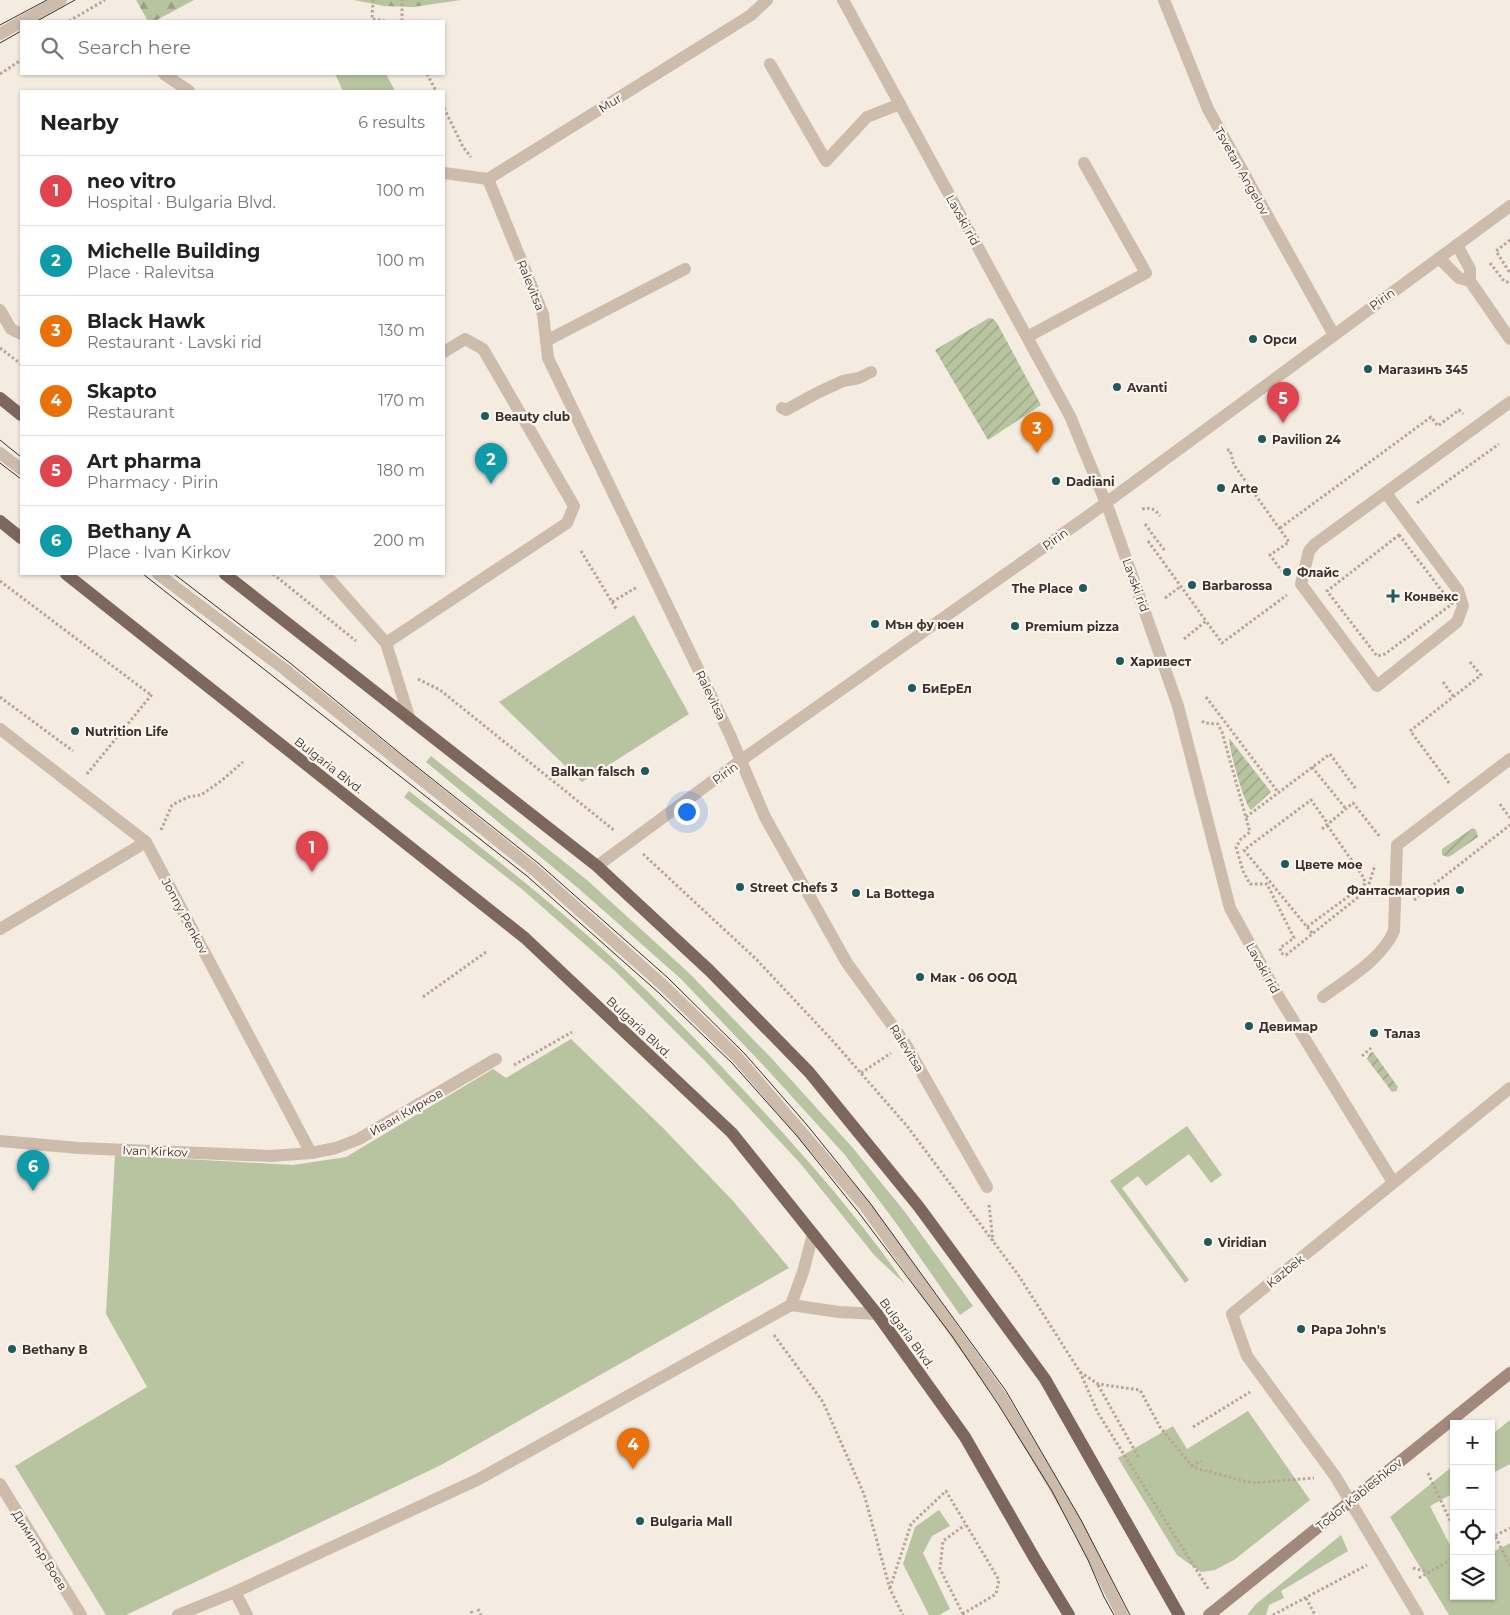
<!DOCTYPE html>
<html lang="en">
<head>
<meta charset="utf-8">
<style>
  :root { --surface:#fff; --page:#f2f2f2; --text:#222; --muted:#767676; --line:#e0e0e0; --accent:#1f5a5e }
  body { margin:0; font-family:Montserrat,sans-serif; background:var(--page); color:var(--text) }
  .controls { position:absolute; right:15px; bottom:15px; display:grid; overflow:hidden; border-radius:0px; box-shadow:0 1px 4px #0004 }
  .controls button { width:45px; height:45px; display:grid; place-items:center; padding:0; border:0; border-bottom:1px solid var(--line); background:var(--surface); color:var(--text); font:25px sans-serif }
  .you { position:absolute; left:686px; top:811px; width:18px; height:18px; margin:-12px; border:4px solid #fff; border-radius:50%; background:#1a73e8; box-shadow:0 0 0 8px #1a73e833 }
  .badge { display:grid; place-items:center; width:32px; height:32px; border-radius:50%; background:var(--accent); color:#fff; font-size:16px; font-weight:700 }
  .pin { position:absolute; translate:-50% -41px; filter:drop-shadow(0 1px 2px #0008) }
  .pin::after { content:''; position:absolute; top:26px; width:18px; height:15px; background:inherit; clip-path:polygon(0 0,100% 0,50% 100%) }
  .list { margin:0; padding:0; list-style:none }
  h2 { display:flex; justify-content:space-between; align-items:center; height:65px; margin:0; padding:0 20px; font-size:21px }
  h2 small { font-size:16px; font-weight:400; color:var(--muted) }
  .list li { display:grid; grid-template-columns:32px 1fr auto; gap:15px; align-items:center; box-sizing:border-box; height:70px; padding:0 20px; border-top:1px solid var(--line) }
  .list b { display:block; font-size:19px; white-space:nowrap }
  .list p { margin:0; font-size:16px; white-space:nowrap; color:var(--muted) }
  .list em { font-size:16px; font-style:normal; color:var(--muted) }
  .icon { flex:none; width:28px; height:28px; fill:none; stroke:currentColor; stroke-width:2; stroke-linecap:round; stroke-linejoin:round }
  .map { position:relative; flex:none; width:1510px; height:1615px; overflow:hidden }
  .search { position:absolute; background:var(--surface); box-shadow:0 1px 4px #0004; left:20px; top:20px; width:425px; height:55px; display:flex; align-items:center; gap:12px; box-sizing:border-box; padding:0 18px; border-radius:0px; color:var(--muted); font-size:19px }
  .panel { position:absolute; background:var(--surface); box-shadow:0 1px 4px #0004; left:20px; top:90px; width:425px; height:485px; border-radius:0px }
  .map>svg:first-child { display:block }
  .green { fill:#b8c4a0 }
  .forest { fill:url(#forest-firs) }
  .garden { fill:url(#garden-furrows) }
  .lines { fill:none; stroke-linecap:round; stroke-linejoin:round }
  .path { stroke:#b9a596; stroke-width:3; stroke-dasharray:2.5 2.5; stroke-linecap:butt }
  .lane { stroke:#cdbbac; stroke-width:12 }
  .street { stroke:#cdbbac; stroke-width:12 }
  .secondary { stroke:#a18a7d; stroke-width:12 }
  .primary { stroke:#7d675c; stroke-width:12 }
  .tram { stroke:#3b302b; stroke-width:1 }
  .poi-dot { fill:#1f5a5e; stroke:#fbf5ee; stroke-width:2 }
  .labels { text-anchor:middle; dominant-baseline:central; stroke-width:4.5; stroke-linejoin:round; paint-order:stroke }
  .street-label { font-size:12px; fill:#3b302b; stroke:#fbf5ee }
  .poi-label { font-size:12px; font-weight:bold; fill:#3b302b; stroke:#fbf5ee; text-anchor:start }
</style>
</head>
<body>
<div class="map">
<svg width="1510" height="1615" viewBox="0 0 1510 1615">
  <defs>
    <pattern id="forest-firs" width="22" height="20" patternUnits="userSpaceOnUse" patternTransform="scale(1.25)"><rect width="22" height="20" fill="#b8c4a0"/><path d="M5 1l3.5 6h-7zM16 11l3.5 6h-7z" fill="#97a083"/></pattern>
    <pattern id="garden-furrows" width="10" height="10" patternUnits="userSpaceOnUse" patternTransform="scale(1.25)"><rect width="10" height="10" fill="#b8c4a0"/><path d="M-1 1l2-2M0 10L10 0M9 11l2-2" fill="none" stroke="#97a083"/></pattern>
  </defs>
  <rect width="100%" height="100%" fill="#f4ebe1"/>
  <g class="green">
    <path d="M335,74H386L395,91H343Z"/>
    <path d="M634,615L689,714L582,782L499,702Z"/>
    <path d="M431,756L587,880L689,973L773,1060L852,1147L905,1212L973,1306L960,1315L896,1223L845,1155L765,1067L681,979L578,888L426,762Z"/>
    <path d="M409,791C480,847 553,902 619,964C669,1011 717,1061 764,1112C814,1167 863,1223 905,1284L875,1256L800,1163L705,1061L614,970L523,890L404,797Z"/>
    <path d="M571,1039L663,1128L734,1202L789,1268L441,1465L126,1615H106L15,1466L147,1387L106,1314L115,1155L293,1165L346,1157L493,1069L506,1078Z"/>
    <path d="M1187,1126L1222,1175L1211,1183L1189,1154L1146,1186L1138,1176L1122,1188L1189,1280L1185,1283L1110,1181Z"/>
    <path d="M1248,1411L1310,1500L1234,1560L1215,1570L1201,1572L1177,1555L1118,1458L1173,1426L1187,1449Z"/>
    <path d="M1510,1420V1464L1491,1474V1435Z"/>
    <path d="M1454,1465V1493L1430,1506L1454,1553V1596H1491V1553L1510,1543V1615H1449L1390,1517Z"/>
    <path d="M939,1510L950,1526L932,1536L923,1553L950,1609L939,1615H929L903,1564L915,1527Z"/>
    <path d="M1341,1535L1348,1551L1281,1591L1284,1598L1269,1605L1266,1615H1247L1256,1604Z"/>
  </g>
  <g class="forest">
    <path d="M136,0H194L155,21H148Z"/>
    <path d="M354,0H461L413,7L384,6Z"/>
  </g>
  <g class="garden">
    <path d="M989,318L993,319L997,323L1041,405L988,440L935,350Z"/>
    <path d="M1229,738L1271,792L1251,810C1244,804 1229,749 1229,738Z"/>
    <path d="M1473,828L1476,830L1478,837L1452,855L1448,857L1442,855V849Z"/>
    <path d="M1373,1052L1398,1087L1396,1091L1392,1092L1367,1059L1370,1053Z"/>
  </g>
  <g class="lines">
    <g class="path">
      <path d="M373,0L372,19L386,21"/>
      <path d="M69,21L105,0"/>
      <path d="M402,21V0"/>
      <path d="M0,74L21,60"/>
      <path d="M427,74L436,91"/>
      <path d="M444,108L463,147L471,157"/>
      <path d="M1510,240L1496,251L1510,273"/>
      <path d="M1490,263L1504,281L1510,283"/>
      <path d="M0,348L21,364"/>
      <path d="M1227,450H1230L1234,465L1289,542L1270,555L1284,574"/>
      <path d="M1417,503L1499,444"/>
      <path d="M1142,509C1151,507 1155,509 1160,516"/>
      <path d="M1145,524L1165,551"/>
      <path d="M1280,528L1431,417L1438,426L1459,410L1463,414"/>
      <path d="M1399,535L1452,604L1385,654L1377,656L1327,591Z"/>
      <path d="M1148,541L1206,621"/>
      <path d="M581,551L612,602L637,587"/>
      <path d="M273,574L356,641"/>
      <path d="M0,581L151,695"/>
      <path d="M1165,598L1180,587"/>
      <path d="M612,602L617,610"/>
      <path d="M1184,639L1206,621L1222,643L1287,595"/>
      <path d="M418,679L440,690L615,831"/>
      <path d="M1443,682L1454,697"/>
      <path d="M0,697L73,751"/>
      <path d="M1206,697L1278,792"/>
      <path d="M1202,721L1205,723L1218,724L1222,732L1250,832L1241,839L1236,847L1243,871L1250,884H1267L1294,938L1280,948L1281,953L1286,955L1367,890L1375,865"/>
      <path d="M1410,731L1481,675L1469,661"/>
      <path d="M1412,733L1449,783"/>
      <path d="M1312,767L1346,809"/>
      <path d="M87,774L153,693"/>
      <path d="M1500,804L1510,818"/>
      <path d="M1246,817L1330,754L1356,789"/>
      <path d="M1322,829L1353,803L1380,837"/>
      <path d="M161,830L172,805L188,797L201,795L221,781L243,762"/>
      <path d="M643,854L756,959L832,1040L907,1126L1019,1276L1080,1372L1098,1413L1209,1590"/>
      <path d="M1414,900L1510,825"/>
      <path d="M1307,927L1365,884L1364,878L1327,825"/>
      <path d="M1312,933L1244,850L1311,800L1328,824"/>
      <path d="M423,997L486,952"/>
      <path d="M1362,1056L1371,1048"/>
      <path d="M514,1065L572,1032"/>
      <path d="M861,1073L891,1053"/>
      <path d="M989,1205L993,1241"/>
      <path d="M774,1335L823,1402L864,1494L890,1589L903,1615"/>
      <path d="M1080,1372L1098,1384L1140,1390L1160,1427L1192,1466L1198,1469L1252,1483L1314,1478"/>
      <path d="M1098,1385L1139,1458"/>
      <path d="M1193,1427L1250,1392"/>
      <path d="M1192,1466L1202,1461"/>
      <path d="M1428,1473L1454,1529"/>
      <path d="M1491,1528L1510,1566"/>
      <path d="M1491,1538L1510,1528"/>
      <path d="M1413,1568L1428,1572"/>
      <path d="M1419,1578L1454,1558"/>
      <path d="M890,1588L911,1524L946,1491L999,1580L996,1594L961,1615"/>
      <path d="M1306,1598L1315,1615"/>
      <path d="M478,1609L481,1615"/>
      <path d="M471,1611L473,1615"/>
      <path d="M963,1614L940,1569L943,1541L965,1525"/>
      <path d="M1273,1615L1367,1565"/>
    </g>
    <g class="lane">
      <path d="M23,21L61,0"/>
      <path d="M0,34L21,22"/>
      <path d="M770,64L826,161L867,117L900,104"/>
      <path d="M1457,245L1470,269V281"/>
      <path d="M1439,258L1459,278L1470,281L1510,339"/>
      <path d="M0,310L11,329L21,334"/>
      <path d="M1027,337L1146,273L1084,163"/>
      <path d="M546,341L685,269"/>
      <path d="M782,408L786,410L817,393L843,381L859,378L871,372"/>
      <path d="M0,453L21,469"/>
      <path d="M1386,493L1458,590L1463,606L1457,622L1377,686L1301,584L1309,551L1315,544L1510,402"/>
      <path d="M158,574L283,668L533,869L664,986L738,1058L865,1206L1002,1398L1076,1523L1122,1615"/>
      <path d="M325,574L386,643L410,720"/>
      <path d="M386,643L567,523L574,506L483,349L465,339L444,352"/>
      <path d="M1323,997C1347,979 1382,959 1394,931L1397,845L1510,759"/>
      <path d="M791,1305L803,1272L813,1234"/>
      <path d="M235,1592L247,1615"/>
      <path d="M178,1615L235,1592L479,1479L791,1305L839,1312L877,1314"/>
    </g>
    <g class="street">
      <path d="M843,0L1070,416L1110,513L1178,706L1230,908L1279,997L1393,1182"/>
      <path d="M1164,0L1208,109L1334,335"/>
      <path d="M164,74L189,91"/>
      <path d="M444,173L488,179L751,15L767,0"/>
      <path d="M488,179L543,314L548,358L730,735L765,817L847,963L905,1043L987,1187"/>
      <path d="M0,729L146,842L311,1153"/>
      <path d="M597,866L740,761L1088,516L1510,206"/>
      <path d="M0,929L146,842"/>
      <path d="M0,1141L79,1148L271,1156L311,1153L336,1148L359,1139L496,1059"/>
      <path d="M0,1484L81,1615"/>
      <path d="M1418,1615L1335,1476L1247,1356L1232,1314L1510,1088"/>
    </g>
    <path class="secondary" d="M1209,1615L1510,1373"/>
    <g class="primary">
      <path d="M0,398L21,415"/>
      <path d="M0,521L21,538"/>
      <path d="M66,574L525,938L732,1133L877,1314L965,1437L1035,1559L1069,1615"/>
      <path d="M225,574L597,866L710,971L809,1072L919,1207L1045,1379L1179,1615"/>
    </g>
    <g class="tram">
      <path d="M37,21L75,0"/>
      <path d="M0,25L47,0"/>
      <path d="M0,43L21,31"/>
      <path d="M0,440L21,457"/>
      <path d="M0,463L21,479"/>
      <path d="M143,574L527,876L659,993L732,1063L797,1136L859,1213L952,1336L998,1404L1052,1491L1088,1560L1104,1597L1114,1615"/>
      <path d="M174,574L290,663L402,755L538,863L667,977L745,1054L807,1125L870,1203L1006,1391L1081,1520L1130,1615"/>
    </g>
  </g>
  <g class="poi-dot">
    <circle cx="1253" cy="339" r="5"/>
    <circle cx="1368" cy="369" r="5"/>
    <circle cx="1117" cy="387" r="5"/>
    <circle cx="485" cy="416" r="5"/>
    <circle cx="1262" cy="439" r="5"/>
    <circle cx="1056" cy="481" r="5"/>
    <circle cx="1221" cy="488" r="5"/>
    <circle cx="1287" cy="572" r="5"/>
    <circle cx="1192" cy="585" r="5"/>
    <circle cx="1083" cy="588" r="5"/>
    <path d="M1390.5 588.5h5v5h5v5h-5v5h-5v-5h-5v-5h5z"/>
    <circle cx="875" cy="624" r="5"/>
    <circle cx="1015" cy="626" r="5"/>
    <circle cx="1120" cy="661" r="5"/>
    <circle cx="912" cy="688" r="5"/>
    <circle cx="75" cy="731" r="5"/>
    <circle cx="645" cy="771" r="5"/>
    <circle cx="1285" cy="864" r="5"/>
    <circle cx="740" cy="887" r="5"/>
    <circle cx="1460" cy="890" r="5"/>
    <circle cx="856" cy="893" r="5"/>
    <circle cx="920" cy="977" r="5"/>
    <circle cx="1249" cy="1026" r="5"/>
    <circle cx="1374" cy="1033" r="5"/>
    <circle cx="1208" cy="1242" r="5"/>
    <circle cx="1301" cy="1329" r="5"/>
    <circle cx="12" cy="1349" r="5"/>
    <circle cx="640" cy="1521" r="5"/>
  </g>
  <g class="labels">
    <g class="street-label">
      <text transform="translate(610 103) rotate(-32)">Mur</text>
      <text transform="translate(1242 171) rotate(61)">Tsvetan Angelov</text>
      <text transform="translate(963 220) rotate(61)">Lavski rid</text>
      <text transform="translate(531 285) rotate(68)">Ralevitsa</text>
      <text transform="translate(1382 299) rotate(-36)">Pirin</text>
      <text transform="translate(1055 539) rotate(-35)">Pirin</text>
      <text transform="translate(1136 585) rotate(70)">Lavski rid</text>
      <text transform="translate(711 695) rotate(64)">Ralevitsa</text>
      <text transform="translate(329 765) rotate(38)">Bulgaria Blvd.</text>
      <text transform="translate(725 773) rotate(-36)">Pirin</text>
      <text transform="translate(185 916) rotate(62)">Jonny Penkov</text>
      <text transform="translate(1263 968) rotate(61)">Lavski rid</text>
      <text transform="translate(639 1027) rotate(43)">Bulgaria Blvd.</text>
      <text transform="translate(907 1048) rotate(58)">Ralevitsa</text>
      <text transform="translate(406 1112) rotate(-30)">Иван Кирков</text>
      <text transform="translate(155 1151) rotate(2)">Ivan Kirkov</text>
      <text transform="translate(1285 1271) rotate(-39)">Kazbek</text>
      <text transform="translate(907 1333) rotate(54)">Bulgaria Blvd.</text>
      <text transform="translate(1359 1494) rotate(-39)">Todor Kableshkov</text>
      <text transform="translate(40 1550) rotate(58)">Димитър Воев</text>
    </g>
    <g class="poi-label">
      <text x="1263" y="339">Орси</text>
      <text x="1378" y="369">Магазинъ 345</text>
      <text x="1127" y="387">Avanti</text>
      <text x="495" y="416">Beauty club</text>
      <text x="1272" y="439">Pavilion 24</text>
      <text x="1066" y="481">Dadiani</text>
      <text x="1231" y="488">Arte</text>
      <text x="1297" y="572">Флайс</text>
      <text x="1202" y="585">Barbarossa</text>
      <text x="1073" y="588" text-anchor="end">The Place</text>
      <text x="1404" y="596">Конвекс</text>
      <text x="885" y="624">Мън фу юен</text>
      <text x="1025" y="626">Premium pizza</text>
      <text x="1130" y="661">Харивест</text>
      <text x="922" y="688">БиЕрЕл</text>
      <text x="85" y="731">Nutrition Life</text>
      <text x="635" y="771" text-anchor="end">Balkan falsch</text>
      <text x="1295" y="864">Цвете мое</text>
      <text x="750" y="887">Street Chefs 3</text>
      <text x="1450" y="890" text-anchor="end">Фантасмагория</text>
      <text x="866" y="893">La Bottega</text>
      <text x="930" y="977">Мак - 06 ООД</text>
      <text x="1259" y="1026">Девимар</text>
      <text x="1384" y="1033">Талаз</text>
      <text x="1218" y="1242">Viridian</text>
      <text x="1311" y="1329">Papa John's</text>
      <text x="22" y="1349">Bethany B</text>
      <text x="650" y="1521">Bulgaria Mall</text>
    </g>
  </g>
</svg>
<div class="controls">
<button>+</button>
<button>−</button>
<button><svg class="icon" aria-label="locate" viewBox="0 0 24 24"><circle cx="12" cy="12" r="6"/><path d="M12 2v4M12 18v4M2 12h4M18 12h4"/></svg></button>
<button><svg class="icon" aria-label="layers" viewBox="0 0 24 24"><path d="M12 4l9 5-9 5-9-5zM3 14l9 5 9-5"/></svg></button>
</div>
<div class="you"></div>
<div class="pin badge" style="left:312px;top:872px;background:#e0444e">1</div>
<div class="pin badge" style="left:491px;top:484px;background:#0f9aa8">2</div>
<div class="pin badge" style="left:1037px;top:453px;background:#e8710a">3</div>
<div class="pin badge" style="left:633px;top:1469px;background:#e8710a">4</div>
<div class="pin badge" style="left:1283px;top:423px;background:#e0444e">5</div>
<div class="pin badge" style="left:33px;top:1191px;background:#0f9aa8">6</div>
<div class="search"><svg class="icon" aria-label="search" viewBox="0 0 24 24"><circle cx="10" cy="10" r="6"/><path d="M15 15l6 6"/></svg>Search here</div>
<section class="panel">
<h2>Nearby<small>6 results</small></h2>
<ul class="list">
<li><span class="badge" style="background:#e0444e">1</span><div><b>neo vitro</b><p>Hospital · Bulgaria Blvd.</p></div><em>100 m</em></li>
<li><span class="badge" style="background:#0f9aa8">2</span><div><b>Michelle Building</b><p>Place · Ralevitsa</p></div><em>100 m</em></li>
<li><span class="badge" style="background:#e8710a">3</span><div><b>Black Hawk</b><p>Restaurant · Lavski rid</p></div><em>130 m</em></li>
<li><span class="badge" style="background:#e8710a">4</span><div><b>Skapto</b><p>Restaurant</p></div><em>170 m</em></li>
<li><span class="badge" style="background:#e0444e">5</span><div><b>Art pharma</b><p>Pharmacy · Pirin</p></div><em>180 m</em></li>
<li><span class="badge" style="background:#0f9aa8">6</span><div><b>Bethany A</b><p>Place · Ivan Kirkov</p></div><em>200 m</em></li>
</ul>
</section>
</div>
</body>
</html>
